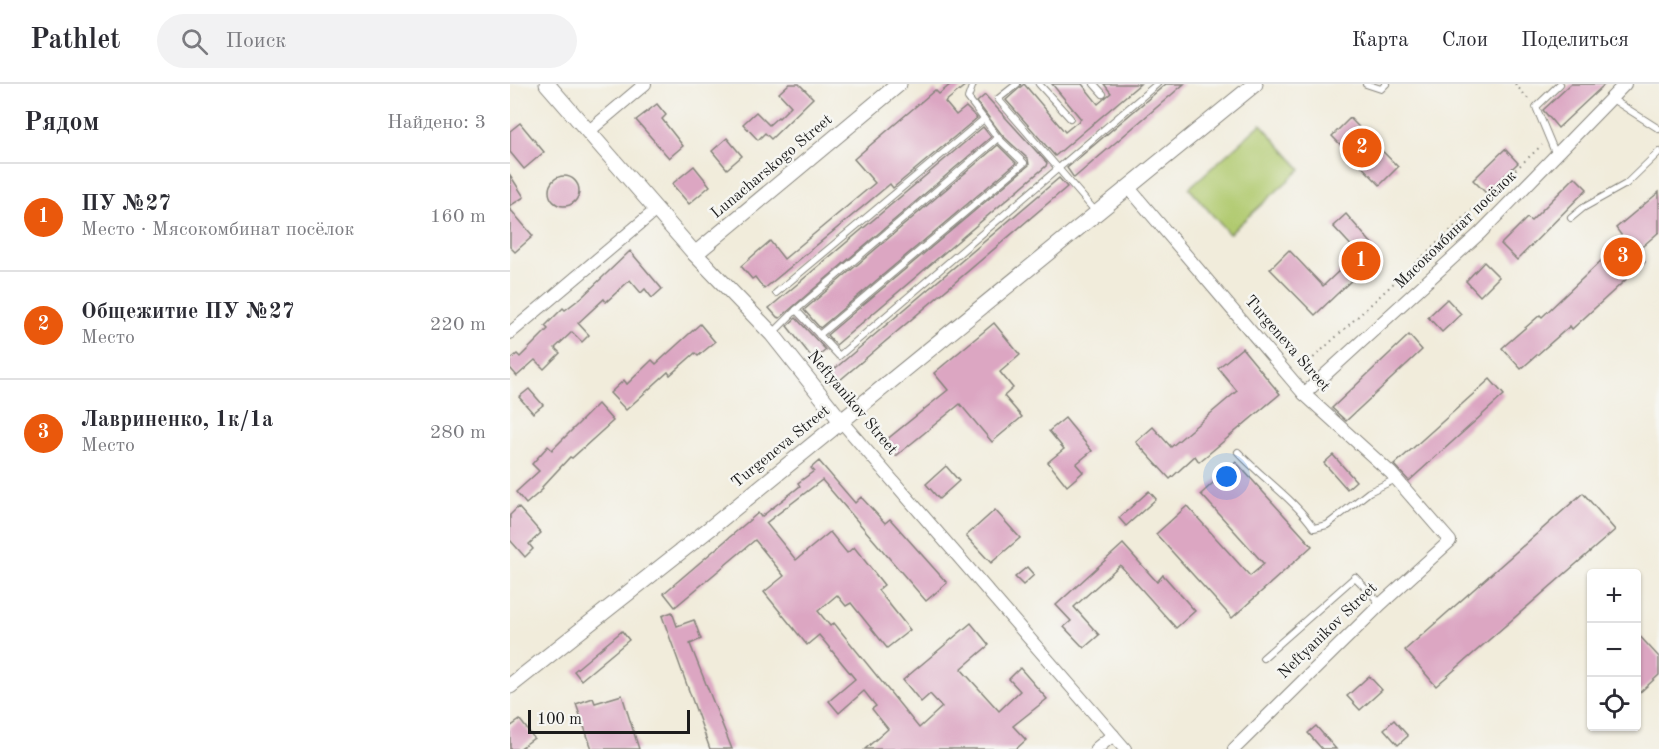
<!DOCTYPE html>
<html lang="ru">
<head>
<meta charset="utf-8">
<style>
  :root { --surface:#fff; --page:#f2f2f3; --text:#2b2b33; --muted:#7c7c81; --line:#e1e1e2; --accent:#ea580c }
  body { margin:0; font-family:"Old Standard TT",serif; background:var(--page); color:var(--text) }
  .controls { position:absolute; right:18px; bottom:18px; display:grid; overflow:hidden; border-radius:6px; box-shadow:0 2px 4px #0004 }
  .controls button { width:54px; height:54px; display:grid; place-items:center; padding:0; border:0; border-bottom:2px solid var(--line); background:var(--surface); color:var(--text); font:30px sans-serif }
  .scale { position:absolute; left:18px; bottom:15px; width:162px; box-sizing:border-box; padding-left:6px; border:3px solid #1c1c1c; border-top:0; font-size:16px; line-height:21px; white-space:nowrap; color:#1c1c1c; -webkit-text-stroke:4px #f6f6f2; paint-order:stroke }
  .you { position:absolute; left:717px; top:393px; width:21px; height:21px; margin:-15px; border:4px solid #fff; border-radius:50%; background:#1a73e8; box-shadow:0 0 0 9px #1a73e833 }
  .badge { display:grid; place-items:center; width:39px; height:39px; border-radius:50%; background:var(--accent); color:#fff; font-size:20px; font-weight:700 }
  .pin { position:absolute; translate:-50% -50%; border:3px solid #fff; box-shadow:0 2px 6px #0006 }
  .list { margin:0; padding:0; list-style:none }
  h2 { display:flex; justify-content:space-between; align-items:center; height:78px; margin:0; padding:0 24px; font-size:26px }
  h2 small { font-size:20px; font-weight:400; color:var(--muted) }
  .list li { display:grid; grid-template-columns:39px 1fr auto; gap:18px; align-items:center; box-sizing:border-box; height:108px; padding:0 24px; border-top:2px solid var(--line) }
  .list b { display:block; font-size:22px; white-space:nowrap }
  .list p { margin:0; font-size:20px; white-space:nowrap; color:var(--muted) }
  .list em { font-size:20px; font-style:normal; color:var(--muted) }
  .icon { flex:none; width:33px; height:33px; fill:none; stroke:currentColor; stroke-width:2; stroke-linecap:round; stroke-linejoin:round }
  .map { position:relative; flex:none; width:1149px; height:665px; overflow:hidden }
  header { display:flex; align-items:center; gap:36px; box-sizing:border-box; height:84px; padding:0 30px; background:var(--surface); border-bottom:2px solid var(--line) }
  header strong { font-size:28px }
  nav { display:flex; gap:33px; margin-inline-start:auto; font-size:21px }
  .search { width:420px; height:54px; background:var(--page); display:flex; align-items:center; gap:15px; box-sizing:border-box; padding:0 21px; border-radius:33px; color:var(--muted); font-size:22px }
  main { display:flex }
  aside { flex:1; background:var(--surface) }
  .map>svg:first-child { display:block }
  .green { fill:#b1ca70; stroke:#667346; stroke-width:1.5 }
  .building { fill:#dca6c2 }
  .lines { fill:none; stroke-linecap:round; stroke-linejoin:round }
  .service-casing { stroke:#86847c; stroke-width:8 }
  .minor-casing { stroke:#86847c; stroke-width:14 }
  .tertiary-casing { stroke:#86847c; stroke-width:17 }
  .path { stroke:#86847c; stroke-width:2; stroke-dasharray:1.5 4.5; stroke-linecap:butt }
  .service { stroke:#fff; stroke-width:6 }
  .minor { stroke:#fff; stroke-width:12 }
  .tertiary { stroke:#fff; stroke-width:15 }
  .labels { text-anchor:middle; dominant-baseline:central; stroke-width:5; stroke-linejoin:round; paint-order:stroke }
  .street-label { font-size:16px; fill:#1c1c1c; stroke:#f6f6f2 }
</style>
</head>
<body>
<header>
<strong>Pathlet</strong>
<div class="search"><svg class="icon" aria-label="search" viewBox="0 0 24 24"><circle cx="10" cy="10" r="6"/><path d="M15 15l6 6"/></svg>Поиск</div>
<nav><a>Карта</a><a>Слои</a><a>Поделиться</a></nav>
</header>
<main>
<aside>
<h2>Рядом<small>Найдено: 3</small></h2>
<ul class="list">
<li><span class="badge">1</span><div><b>ПУ №27</b><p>Место · Мясокомбинат посёлок</p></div><em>160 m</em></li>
<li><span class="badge">2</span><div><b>Общежитие ПУ №27</b><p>Место</p></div><em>220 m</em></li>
<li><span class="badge">3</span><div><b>Лавриненко, 1к/1а</b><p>Место</p></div><em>280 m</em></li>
</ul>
</aside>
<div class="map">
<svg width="1149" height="665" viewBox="0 0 1149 665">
  <rect width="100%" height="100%" fill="#f6f6f2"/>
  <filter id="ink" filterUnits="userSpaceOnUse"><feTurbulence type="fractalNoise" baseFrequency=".0167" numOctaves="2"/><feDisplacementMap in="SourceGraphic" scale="12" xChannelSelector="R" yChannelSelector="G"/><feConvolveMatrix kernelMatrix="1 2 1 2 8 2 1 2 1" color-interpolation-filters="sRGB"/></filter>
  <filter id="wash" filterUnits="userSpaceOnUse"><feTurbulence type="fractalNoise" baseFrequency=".008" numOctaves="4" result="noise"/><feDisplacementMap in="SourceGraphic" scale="24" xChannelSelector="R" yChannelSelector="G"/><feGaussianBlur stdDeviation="1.35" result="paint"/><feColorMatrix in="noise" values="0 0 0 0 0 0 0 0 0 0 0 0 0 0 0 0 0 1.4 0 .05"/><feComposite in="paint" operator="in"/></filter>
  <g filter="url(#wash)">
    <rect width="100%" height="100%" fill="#f1ecdb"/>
    <path class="green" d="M751,40L791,85L719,150L679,104Z"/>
    <g id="blocks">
      <g class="building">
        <path d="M279,0H289L303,14L261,55L255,49L248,56L233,40L246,28L259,41L268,33L269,34L281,22L269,9Z"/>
        <path d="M441,0H457L435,18L446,31L456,23L467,34L383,104L380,100L254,205L245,193L242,195L231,182L260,157L274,175L365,99L344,75L425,6L429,10Z"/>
        <path d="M514,0L555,48L571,35L542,0H572L588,20L601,9L594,0H630L545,72L496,16Z"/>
        <path d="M656,0H674L564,94L557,84Z"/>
        <path d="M1061,0H1095L1048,44L1033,26Z"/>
        <path d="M475,11L537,79L536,82L326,261L317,251L519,81L518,75L492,51L467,18Z"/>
        <path d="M147,20L156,31L152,35L173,62L159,74L126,36Z"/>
        <path d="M840,34L888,83L870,101L822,52Z"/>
        <path d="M10,39L34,68L14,85L0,68V47Z"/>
        <path d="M473,43L481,53L270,234L267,233L259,224Z"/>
        <path d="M217,54L232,72L217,85L202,67Z"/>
        <path d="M488,61L506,79L310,244L294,226Z"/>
        <path d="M995,65L1008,79L976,109L963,96Z"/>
        <path d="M184,82L200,102L179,120L162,100Z"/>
        <path d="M0,91L14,113L0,122Z"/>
        <circle cx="54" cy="107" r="15"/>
        <path d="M1065,93L1077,105L1007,176L991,160L1017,134L1021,137Z"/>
        <path d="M549,94L557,103L323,302L315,293Z"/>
        <path d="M1149,108V148L1126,168L1135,178L1062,245L1060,242L1011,285L992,264L1030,231L1032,233L1114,155L1106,144Z"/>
        <path d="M0,125L23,152L5,168L0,163Z"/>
        <path d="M836,130L870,169L805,231L760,185L779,166L813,202L848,169L823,142Z"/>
        <path d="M120,167L152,205L142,214L135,205L131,209L120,196L96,218L94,215L68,239L79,251L72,258L62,248L45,264L50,269L34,285L25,276L7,292L0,284V276L7,270L10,273L38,245L35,242L53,224L55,226L72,213Z"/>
        <path d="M974,178L989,193L970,212L956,197Z"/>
        <path d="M937,215L951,230L932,248L918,233Z"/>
        <path d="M286,234L316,266L304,276L277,242Z"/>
        <path d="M484,239L510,271L490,288L503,304L494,312L512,333L482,358L450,320L386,372L375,357L438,306L424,289Z"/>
        <path d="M190,240L205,258L188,272L185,269L160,291L158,288L116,326L100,309L114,296L117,300L142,276L146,280Z"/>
        <path d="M899,251L912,266L836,337L822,324Z"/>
        <path d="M732,264L770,310L689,378L685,372L660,395L626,358L643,343L661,363L727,307L708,284Z"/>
        <path d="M980,295L994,311L899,397L884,381Z"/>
        <path d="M19,305L33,321L23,329L9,313Z"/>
        <path d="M88,320L103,337L62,374L60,373L32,403L33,405L16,420L6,408L29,387L22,380L38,362L42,366Z"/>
        <path d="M555,334L582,367L566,380L573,388L557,402L538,378L554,365L539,347Z"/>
        <path d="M823,371L846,397L837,405L814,379Z"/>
        <path d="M309,377L345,419L351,413L375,439L380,435L437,499L416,517L312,396L256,439L286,476L320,448L337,469L344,463L374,501L368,506L400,546L377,564L341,519L336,522L327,511L308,527L320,542L324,539L409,644L432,623L420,610L411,618L393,596L461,539L479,561L451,585L489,627L510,607L499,595L510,584L537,615L503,642L516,656L506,665H355L378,645L362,625L366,622L354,607L329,629L319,617L345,595L309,551L297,561L254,508L274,492L245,456L165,523L154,509L248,429L251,433L290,402L288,399L304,387L301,384Z"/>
        <path d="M726,378L802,462L722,534L646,450L677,422L740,492L754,480L691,410Z"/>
        <path d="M436,382L449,397L429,415L416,400Z"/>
        <path d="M639,407L646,415L616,442L609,434Z"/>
        <path d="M1073,409L1105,446L926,602L895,566Z"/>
        <path d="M8,423L31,449L19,460L23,465L15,473L0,456V431Z"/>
        <path d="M485,426L510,454L481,479L456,452Z"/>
        <path d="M613,460L647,498L653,491L685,527L666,544L610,481L564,523L589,551L574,564L554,543L561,537L546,521Z"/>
        <path d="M517,483L524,491L513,501L505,493Z"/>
        <path d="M162,528L167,542L184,536L191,555L180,560L222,665H200L152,532Z"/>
        <path d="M112,547L119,556L71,596L64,587Z"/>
        <path d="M1126,548L1149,573V591L1126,612Z"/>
        <path d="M859,592L872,606L850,626L837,612Z"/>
        <path d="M112,611L129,665H82L66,620L83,614L85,619Z"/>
        <path d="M10,636L24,654L9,665H0V643Z"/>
        <path d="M884,636L898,652L888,661L874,645Z"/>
        <path d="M806,642L826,665H812L798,649Z"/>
      </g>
    </g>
  </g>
  <g filter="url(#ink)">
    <use href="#blocks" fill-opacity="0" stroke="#86847c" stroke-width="1.5"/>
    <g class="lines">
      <defs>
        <g id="service">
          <path d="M463,0L458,14L474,35"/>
          <path d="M507,0L488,15L586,128"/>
          <path d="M529,0L560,34"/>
          <path d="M584,0L593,10"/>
          <path d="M856,0L871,5L876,0"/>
          <path d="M1102,15L1149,45"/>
          <path d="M1046,71L1026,23L1050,0"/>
          <path d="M1061,134L1073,124L1116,100L1149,68"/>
          <path d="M266,209L474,35L488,54"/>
          <path d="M262,250L286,226"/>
          <path d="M309,251L514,79L488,54L286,226L329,272L647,0"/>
          <path d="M728,368C753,395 783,414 804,444L817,441L859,408L886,395"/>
          <path d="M753,574L845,493L871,520"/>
        </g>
        <g id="minor">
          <path d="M78,48L135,0"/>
          <path d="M619,104L794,310L881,389L940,457L871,520L724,665"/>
          <path d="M0,249L146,126"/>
          <path d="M794,310L970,149L1115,0"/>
          <path d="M331,337L615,665"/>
          <path d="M586,665L603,651"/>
        </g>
        <g id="tertiary">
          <path d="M37,0L185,170L262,250L331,337"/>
          <path d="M185,170L389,0"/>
          <path d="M0,602L203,442L745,0"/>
        </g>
      </defs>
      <use href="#service" class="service-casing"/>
      <use href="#minor" class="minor-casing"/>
      <use href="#tertiary" class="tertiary-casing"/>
      <g class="path">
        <path d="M1005,0L1021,18"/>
        <path d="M799,278L1032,61"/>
      </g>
      <use href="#service" class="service"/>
      <use href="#minor" class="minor"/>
      <use href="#tertiary" class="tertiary"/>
    </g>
  </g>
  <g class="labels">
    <g class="street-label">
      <text transform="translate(262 83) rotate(-40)">Lunacharskogo Street</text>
      <text transform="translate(946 146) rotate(-44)">Мясокомбинат посёлок</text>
      <text transform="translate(777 260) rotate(49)">Turgeneva Street</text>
      <text transform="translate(342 319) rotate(50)">Neftyanikov Street</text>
      <text transform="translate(271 363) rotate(-39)">Turgeneva Street</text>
      <text transform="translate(818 547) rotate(-44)">Neftyanikov Street</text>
    </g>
  </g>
</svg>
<div class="controls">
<button>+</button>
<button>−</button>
<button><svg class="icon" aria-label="locate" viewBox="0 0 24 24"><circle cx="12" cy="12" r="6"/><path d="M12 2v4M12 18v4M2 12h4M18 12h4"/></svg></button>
</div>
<div class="scale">100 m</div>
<div class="you"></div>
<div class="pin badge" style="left:851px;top:177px">1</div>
<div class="pin badge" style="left:852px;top:64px">2</div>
<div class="pin badge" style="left:1113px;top:173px">3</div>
</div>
</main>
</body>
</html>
